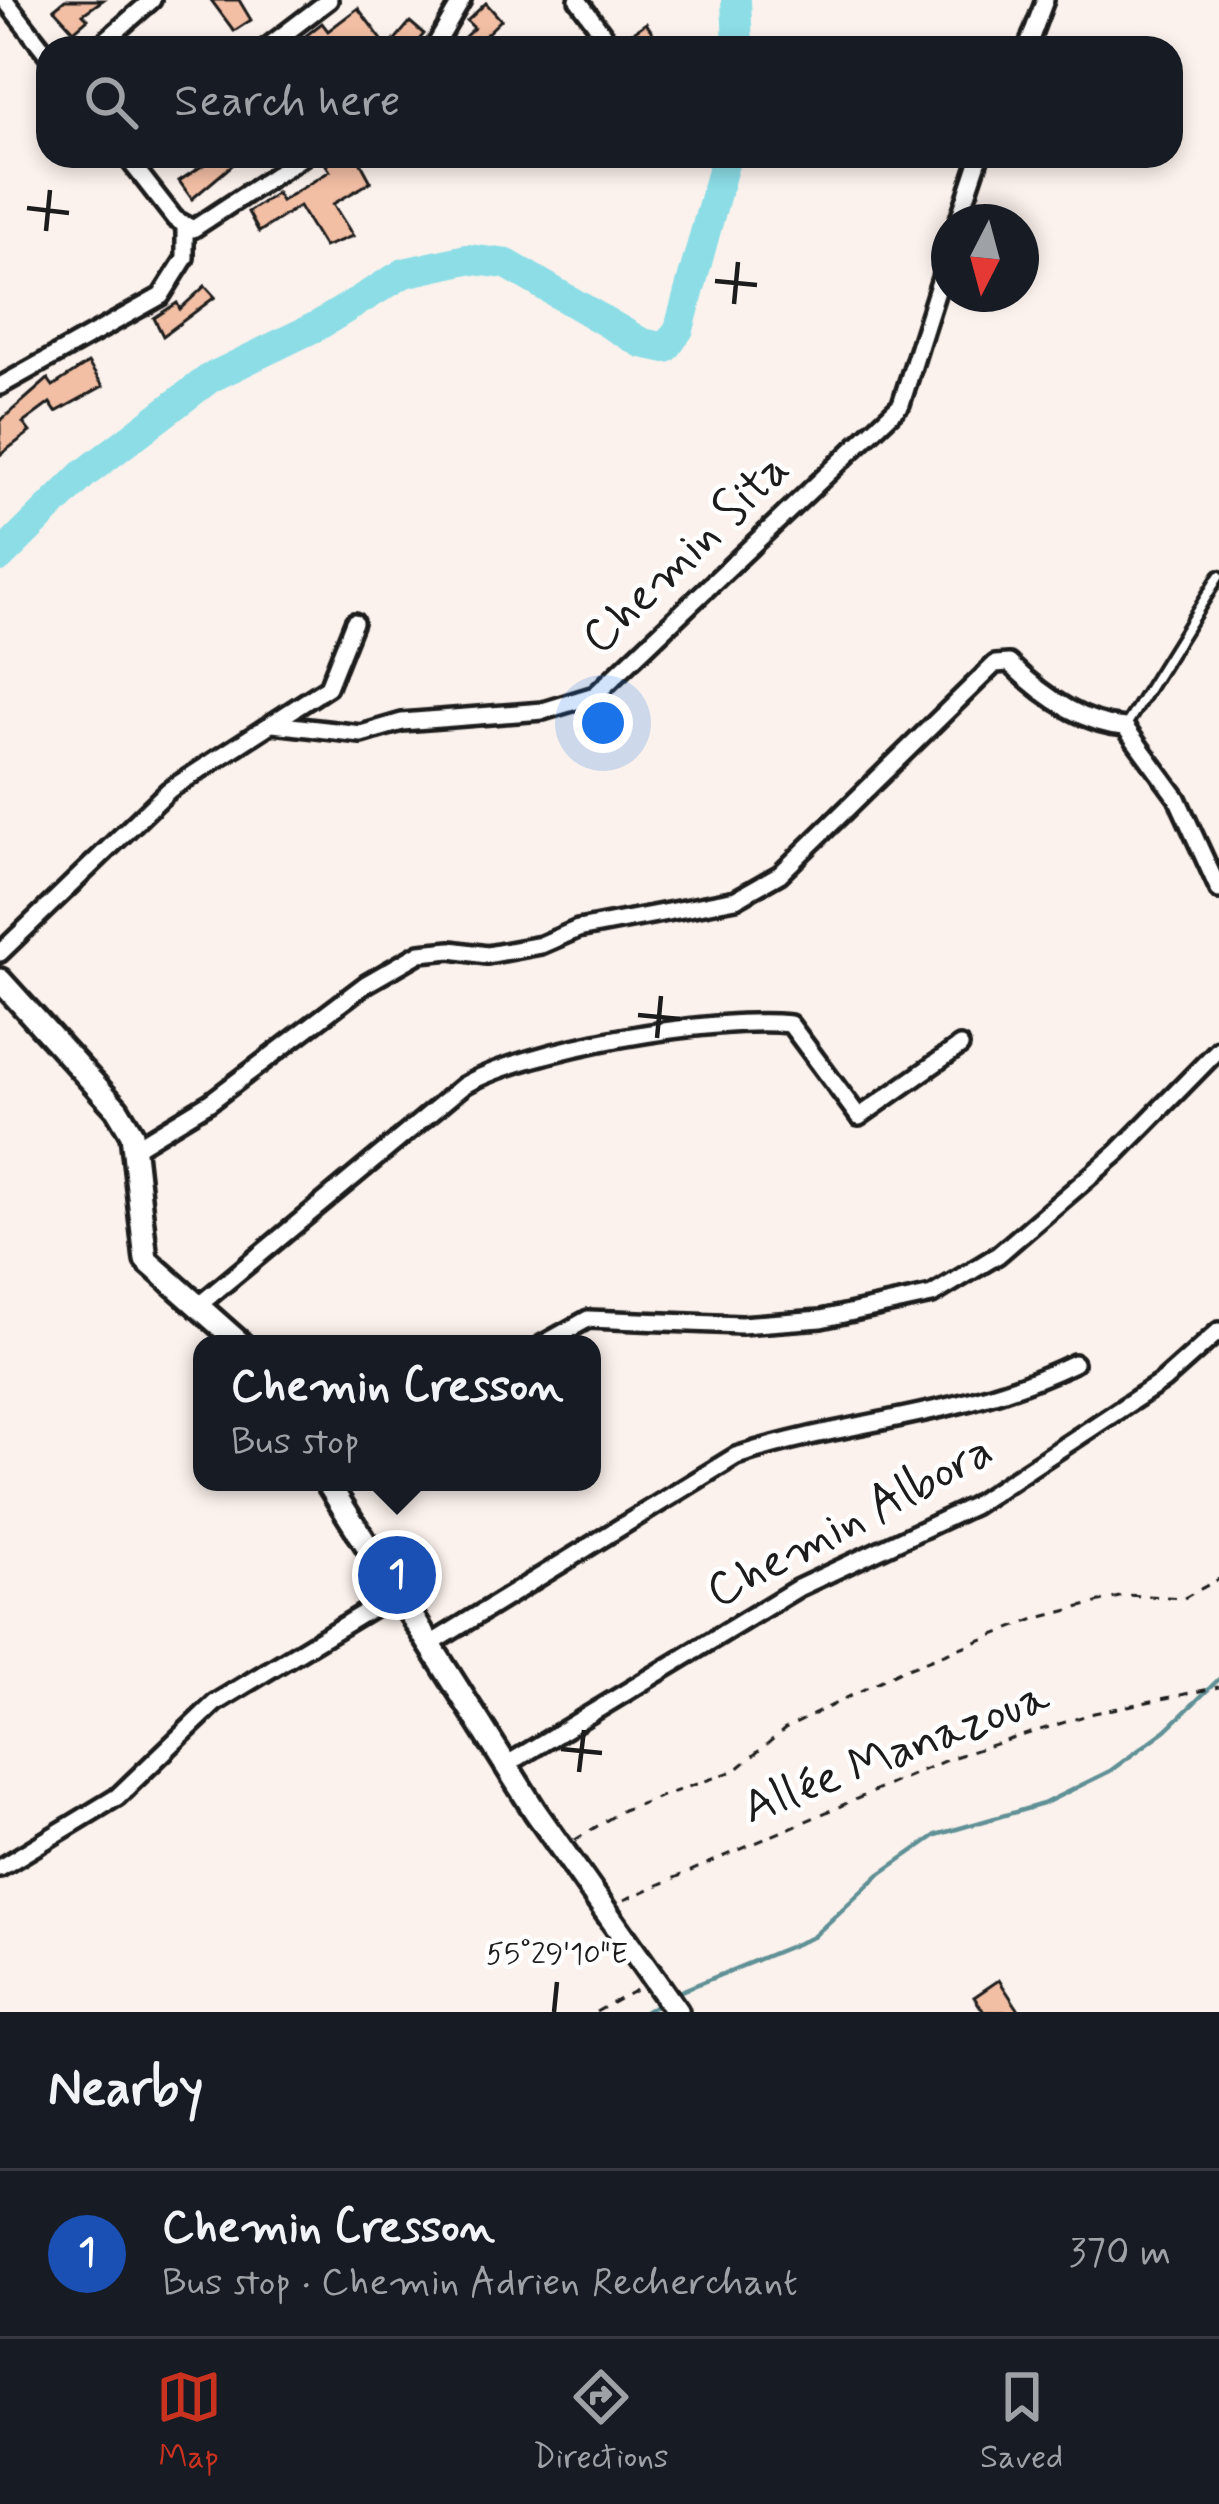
<!DOCTYPE html>
<html lang="en">
<head>
<meta charset="utf-8">
<style>
  :root { --surface:#171b24; --page:#242831; --text:#f1f3f6; --muted:#9ea1a6; --line:#363941; --accent:#c8321e }
  body { margin:0; font-family:Mynerve,sans-serif; background:var(--page); color:var(--text) }
  .compass { position:absolute; left:931px; top:204px; width:108px; height:108px; border-radius:50%; background:var(--surface); box-shadow:0 6px 18px #0003; rotate:186deg }
  .you { position:absolute; left:603px; top:723px; width:42px; height:42px; margin:-30px; border:9px solid #fff; border-radius:50%; background:#1a73e8; box-shadow:0 0 0 18px #1a73e833 }
  .badge { display:grid; place-items:center; width:78px; height:78px; border-radius:50%; background:var(--accent); color:#fff; font-size:39px; font-weight:700 }
  .pin { position:absolute; translate:-50% -50%; border:6px solid #fff; box-shadow:0 3px 12px #0006 }
  .popup { position:absolute; left:193px; top:1335px; width:408px; height:156px; box-sizing:border-box; display:grid; place-content:center; border-radius:24px; background:var(--surface); filter:drop-shadow(0 3px 9px #0005); font-size:39px; white-space:nowrap; color:var(--muted) }
  .popup b { font-size:45px; color:var(--text) }
  .popup::after { content:''; position:absolute; left:50%; top:100%; margin-left:-24px; border:24px solid transparent; border-top-color:var(--surface) }
  .list { margin:0; padding:0; list-style:none }
  h2 { display:flex; justify-content:space-between; align-items:center; height:156px; margin:0; padding:0 48px; font-size:51px }
  h2 small { font-size:39px; font-weight:400; color:var(--muted) }
  .list li { display:grid; grid-template-columns:78px 1fr auto; gap:36px; align-items:center; box-sizing:border-box; height:168px; padding:0 48px; border-top:3px solid var(--line) }
  .list b { display:block; font-size:45px; white-space:nowrap }
  .list p { margin:0; font-size:39px; white-space:nowrap; color:var(--muted) }
  .list em { font-size:39px; font-style:normal; color:var(--muted) }
  .icon { flex:none; width:66px; height:66px; fill:none; stroke:currentColor; stroke-width:2; stroke-linecap:round; stroke-linejoin:round }
  .map { position:relative; flex:none; width:1219px; height:2012px; overflow:hidden }
  .search { position:absolute; background:var(--surface); box-shadow:0 6px 18px #0003; left:36px; right:36px; top:36px; height:132px; display:flex; align-items:center; gap:30px; box-sizing:border-box; padding:0 42px; border-radius:36px; color:var(--muted); font-size:45px }
  .sheet { height:324px; background:var(--surface) }
  nav { display:flex; justify-content:space-around; align-items:center; box-sizing:border-box; height:168px; border-top:3px solid var(--line); background:var(--surface); font-size:33px; color:var(--muted) }
  nav a { display:grid; justify-items:center; gap:6px }
  nav .on { color:var(--accent) }
  .map>svg:first-child { display:block }
  .lines { fill:none; stroke-linecap:round; stroke-linejoin:round }
  .stream { stroke:#5f9095; stroke-width:4.5 }
  .river { stroke:#8cdde6; stroke-width:30 }
  .building { fill:#f2bea4; stroke:#1c1c1c; stroke-width:3 }
  .service-casing { stroke:#1c1c1c; stroke-width:16 }
  .minor-casing { stroke:#1c1c1c; stroke-width:24 }
  .secondary-casing { stroke:#1c1c1c; stroke-width:30 }
  .path { stroke:#1c1c1c; stroke-width:3; stroke-dasharray:9 9; stroke-linecap:butt }
  .service { stroke:#fff; stroke-width:8 }
  .minor { stroke:#fff; stroke-width:15 }
  .secondary { stroke:#fff; stroke-width:21 }
  .ticks { fill:none; stroke:#1c1c1c; stroke-width:4.5 }
  .labels { text-anchor:middle; dominant-baseline:central; stroke-width:9; stroke-linejoin:round; paint-order:stroke }
  .street-label { font-size:48px; fill:#1c1c1c; stroke:#fff }
  .ticks-label { font-size:30px; text-anchor:middle; fill:#1c1c1c; stroke:#fff; stroke-width:9; stroke-linejoin:round; paint-order:stroke }
</style>
</head>
<body>
<div class="map">
<svg width="1219" height="2012" viewBox="0 0 1219 2012">
  <rect width="100%" height="100%" fill="#fcf2ed"/>
  <filter id="ink" filterUnits="userSpaceOnUse"><feTurbulence type="fractalNoise" baseFrequency=".00833" numOctaves="2"/><feDisplacementMap in="SourceGraphic" scale="24" xChannelSelector="R" yChannelSelector="G"/><feConvolveMatrix kernelMatrix="1 2 1 2 8 2 1 2 1" color-interpolation-filters="sRGB"/></filter>
  <g filter="url(#ink)">
    <g class="lines">
      <g class="stream">
        <path d="M676,1993L813,1937L880,1874L936,1835L1043,1804L1110,1771L1166,1730L1219,1679"/>
        <path d="M645,2012L661,2002"/>
      </g>
      <g class="river">
        <path d="M736,0L738,48"/>
        <path d="M0,557L84,474L210,378L319,325L404,273L467,259L507,264L642,343L666,348L679,329L726,156"/>
      </g>
    </g>
    <g class="building">
      <path d="M65,0H103L83,14L88,19L74,31L54,9Z"/>
      <path d="M211,0H239L251,20L234,31Z"/>
      <path d="M486,3L501,20L472,48H453L474,28L467,21Z"/>
      <path d="M358,8L388,48H290L322,23L328,31Z"/>
      <path d="M410,22L424,34L412,48H388Z"/>
      <path d="M646,23L656,38L641,48H627L622,40Z"/>
      <path d="M217,156H243L192,199L179,181Z"/>
      <path d="M341,156H357L371,182L333,204L353,236L324,247L299,206L259,232L248,212L277,193L281,201L330,171L326,165Z"/>
      <path d="M205,286L215,297L163,336L154,318L177,303L180,309Z"/>
      <path d="M88,363L103,386L56,412L50,403L23,423L30,432L0,455V421L48,379L53,386Z"/>
      <path d="M999,1980L1020,2012H984L974,1997Z"/>
    </g>
    <g class="lines">
      <defs>
        <path id="service" d="M1125,727L1219,576"/>
        <g id="minor">
          <path d="M5,0L48,55"/>
          <path d="M578,0L613,48"/>
          <path d="M97,48L152,0"/>
          <path d="M266,48L329,0"/>
          <path d="M434,48L462,0"/>
          <path d="M1027,48L1045,0"/>
          <path d="M126,156L175,219L193,229L304,156"/>
          <path d="M958,222L980,156"/>
          <path d="M0,386L161,296L185,258V228"/>
          <path d="M273,724L361,734L402,722L543,711L595,695L901,404L949,253"/>
          <path d="M0,953L169,790L328,687L354,622"/>
          <path d="M136,1147L210,1102L366,984L420,953L451,950L487,955L541,945L578,929L736,899L780,874L995,664L1009,663C1040,693 1081,724 1125,727L1177,798L1219,890"/>
          <path d="M199,1305L463,1086C527,1048 715,1016 790,1024L859,1117L960,1046"/>
          <path d="M543,1344L588,1319L741,1325L821,1319L932,1295L998,1255L1117,1153L1219,1049"/>
          <path d="M429,1645L736,1456C853,1418 958,1419 1074,1363"/>
          <path d="M506,1765L798,1588L973,1506L1163,1381L1219,1331"/>
          <path d="M0,1868L117,1797L215,1703L395,1594"/>
        </g>
        <g id="secondary">
          <path d="M0,980L117,1109L132,1134L146,1260L241,1344"/>
          <path d="M327,1482L535,1811L677,2012"/>
        </g>
      </defs>
      <use href="#service" class="service-casing"/>
      <use href="#minor" class="minor-casing"/>
      <use href="#secondary" class="secondary-casing"/>
      <g class="path">
        <path d="M575,1840L623,1810L736,1770L785,1729L900,1671L1038,1618L1127,1595L1184,1598L1219,1579"/>
        <path d="M624,1900L951,1758L1094,1713L1219,1687"/>
        <path d="M596,2012L638,1989"/>
      </g>
      <use href="#service" class="service"/>
      <use href="#minor" class="minor"/>
      <use href="#secondary" class="secondary"/>
    </g>
  </g>
  <path class="ticks" d="M27,208L69,213M46,231L50,190M715,281L757,285M734,304L738,262M638,1015L680,1019M657,1038L661,996M561,1749L602,1753M579,1772L584,1730M554,2012L557,1982"/>
  <g class="labels">
    <g class="street-label">
      <text transform="translate(686 554) rotate(-44)">Chemin Sita</text>
      <text transform="translate(850 1522) rotate(-28)">Chemin Albora</text>
      <text transform="translate(896 1753) rotate(-21)">Allée Manazoua</text>
    </g>
  </g>
  <g class="ticks-label">
    <text x="557" y="1963">55°29'10"E</text>
  </g>
</svg>
<svg class="compass" viewBox="-18 -18 36 36"><path d="M0-13l5 13h-10z" fill="#e53935"/><path d="M0 13l5-13h-10z" fill="#9ea1a6"/></svg>
<div class="you"></div>
<div class="pin badge" style="left:397px;top:1575px;background:#1a4fb4">1</div>
<div class="popup"><b>Chemin Cresson</b>Bus stop</div>
<div class="search"><svg class="icon" aria-label="search" viewBox="0 0 24 24"><circle cx="10" cy="10" r="6"/><path d="M15 15l6 6"/></svg>Search here</div>
</div>
<section class="sheet">
<h2>Nearby<small></small></h2>
<ul class="list">
<li><span class="badge" style="background:#1a4fb4">1</span><div><b>Chemin Cresson</b><p>Bus stop · Chemin Adrien Recherchant</p></div><em>370 m</em></li>
</ul>
</section>
<nav>
<a class="on"><svg class="icon" aria-label="map" viewBox="0 0 24 24"><path d="M3 6l6-2 6 2 6-2v14l-6 2-6-2-6 2zM9 4v14M15 6v14"/></svg>Map</a>
<a><svg class="icon" aria-label="directions" viewBox="0 0 24 24"><path d="M12 3l9 9-9 9-9-9zM9 14v-3h6M13 9l2 2-2 2"/></svg>Directions</a>
<a><svg class="icon" aria-label="saved" viewBox="0 0 24 24"><path d="M7 4h10v16l-5-4-5 4z"/></svg>Saved</a>
</nav>
</body>
</html>
